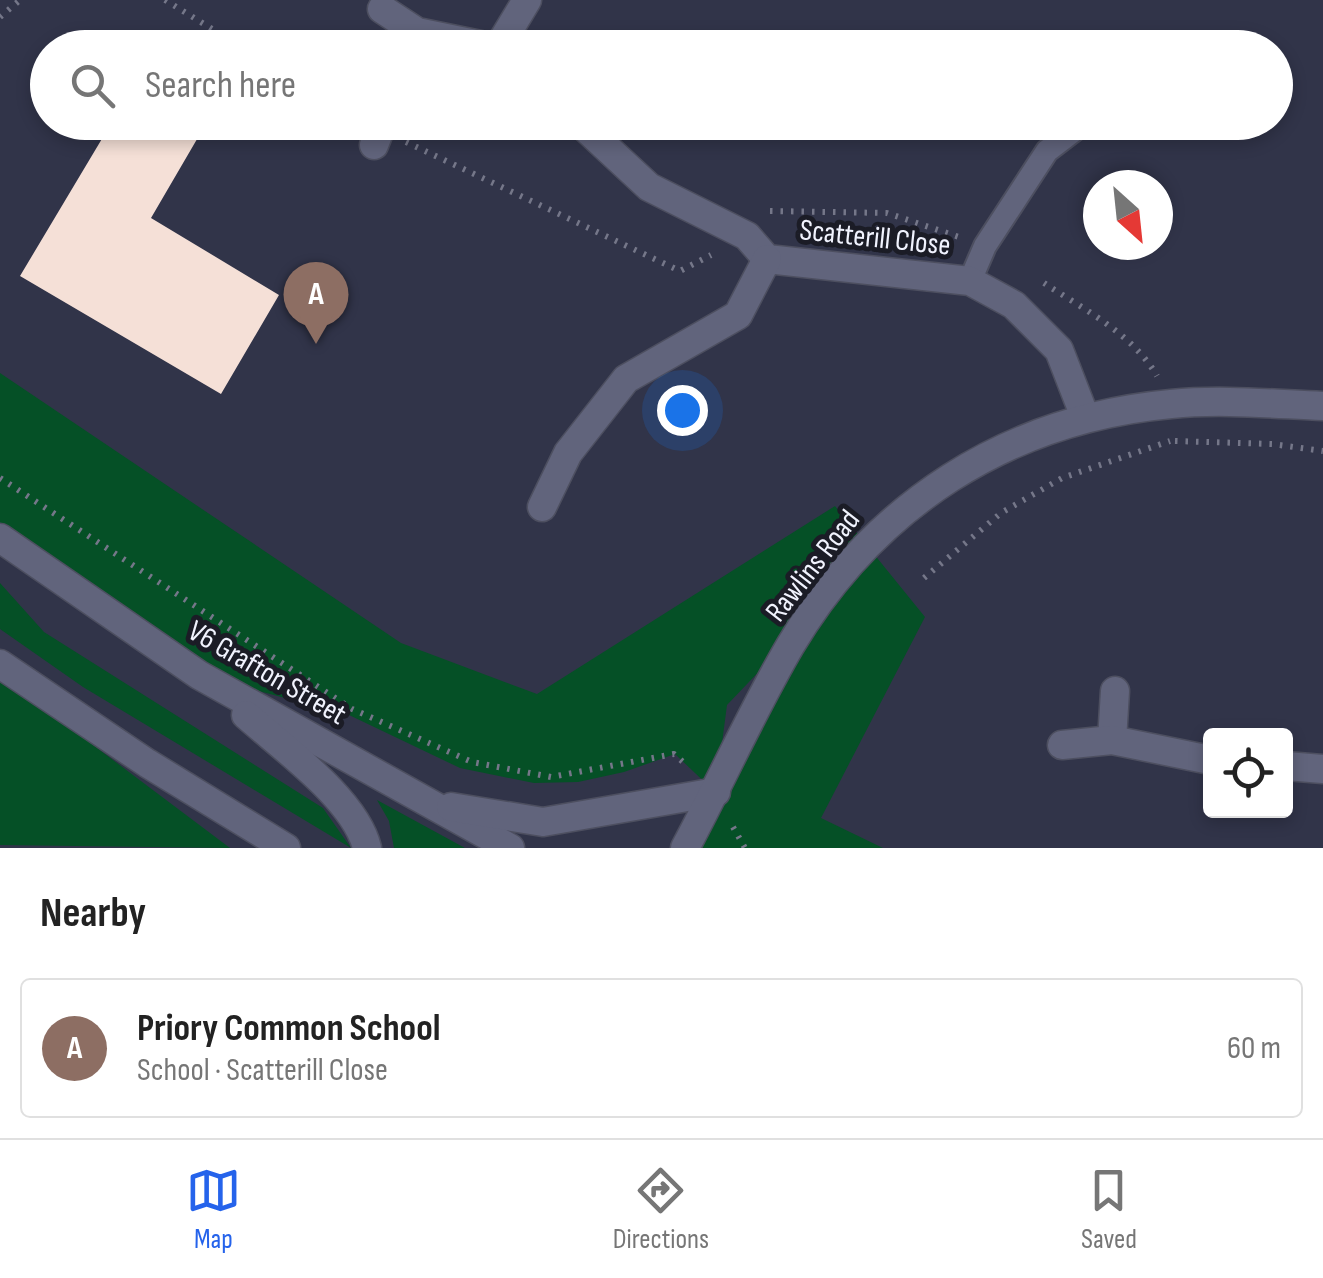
<!DOCTYPE html>
<html lang="en">
<head>
<meta charset="utf-8">
<style>
  :root { --surface:#fff; --page:#f6f6f6; --text:#222; --muted:#767676; --line:#e0e0e0; --accent:#2563eb }
  body { margin:0; font-family:"Sofia Sans Condensed",sans-serif; background:var(--page); color:var(--text) }
  .controls { position:absolute; right:30px; bottom:30px; display:grid; overflow:hidden; border-radius:10px; box-shadow:0 5px 15px #0003 }
  .controls button { width:90px; height:90px; display:grid; place-items:center; padding:0; border:0; border-bottom:2px solid var(--line); background:var(--surface); color:var(--text); font:50px sans-serif }
  .compass { position:absolute; left:1083px; top:170px; width:90px; height:90px; border-radius:50%; background:var(--surface); box-shadow:0 5px 15px #0003; rotate:153deg }
  .you { position:absolute; left:682px; top:410px; width:35px; height:35px; margin:-25px; border:8px solid #fff; border-radius:50%; background:#1a73e8; box-shadow:0 0 0 15px #1a73e833 }
  .badge { display:grid; place-items:center; width:65px; height:65px; border-radius:50%; background:var(--accent); color:#fff; font-size:32px; font-weight:700 }
  .pin { position:absolute; translate:-50% -82px; filter:drop-shadow(0 2px 5px #0008) }
  .pin::after { content:''; position:absolute; top:52px; width:35px; height:30px; background:inherit; clip-path:polygon(0 0,100% 0,50% 100%) }
  .list { margin:0; padding:0; list-style:none }
  h2 { display:flex; justify-content:space-between; align-items:center; height:130px; margin:0; padding:0 40px; font-size:42px }
  h2 small { font-size:32px; font-weight:400; color:var(--muted) }
  .list li { display:grid; grid-template-columns:65px 1fr auto; gap:30px; align-items:center; box-sizing:border-box; height:140px; margin:0 20px 20px; padding:0 20px; border:2px solid var(--line); border-radius:10px }
  .list b { display:block; font-size:38px; white-space:nowrap }
  .list p { margin:0; font-size:32px; white-space:nowrap; color:var(--muted) }
  .list em { font-size:32px; font-style:normal; color:var(--muted) }
  .icon { flex:none; width:55px; height:55px; fill:none; stroke:currentColor; stroke-width:2; stroke-linecap:round; stroke-linejoin:round }
  .map { position:relative; flex:none; width:1323px; height:848px; overflow:hidden }
  .search { position:absolute; background:var(--surface); box-shadow:0 5px 15px #0003; left:30px; right:30px; top:30px; height:110px; display:flex; align-items:center; gap:25px; box-sizing:border-box; padding:0 35px; border-radius:55px; color:var(--muted); font-size:38px }
  .sheet { height:290px; background:var(--surface) }
  nav { display:flex; justify-content:space-around; align-items:center; box-sizing:border-box; height:140px; border-top:2px solid var(--line); background:var(--surface); font-size:28px; color:var(--muted) }
  nav a { display:grid; justify-items:center; gap:5px }
  nav .on { color:var(--accent) }
  .map>svg:first-child { display:block }
  .green { fill:#055026; fill-rule:evenodd }
  .building { fill:#f5e0d7 }
  .lines { fill:none; stroke-linecap:round; stroke-linejoin:round }
  .service-casing { stroke:#4d4f60; stroke-width:26 }
  .minor-casing { stroke:#4d4f60; stroke-width:31 }
  .tertiary-casing { stroke:#4d4f60; stroke-width:31 }
  .path { stroke:#757789; stroke-width:6; stroke-dasharray:2.5 8; stroke-linecap:butt }
  .service { stroke:#61647c; stroke-width:22 }
  .minor { stroke:#61647c; stroke-width:28 }
  .tertiary { stroke:#61647c; stroke-width:28 }
  .labels { text-anchor:middle; dominant-baseline:central; stroke-width:10; stroke-linejoin:round; paint-order:stroke }
  .street-label { font-size:30px; fill:#f1f3fe; stroke:#1b1c26 }
</style>
</head>
<body>
<div class="map">
<svg width="1323" height="848" viewBox="0 0 1323 848">
  <rect width="100%" height="100%" fill="#313449"/>
  <g class="green">
    <path d="M0,373L401,643L537,694L835,506L925,617L821,818L883,848H685L715,792L675,754L624,772L578,782L534,783L460,768L349,715L199,675L0,538ZM817,611L716,789L727,705Z"/>
    <path d="M0,583L44,632L323,808L351,848L83,687L0,629Z"/>
    <path d="M0,675L230,848L0,845Z"/>
    <path d="M377,800L465,848H394L389,821Z"/>
  </g>
  <path class="building" d="M112,122H207L151,218L279,295L221,394L20,276Z"/>
  <g class="lines">
    <defs>
      <path id="service" d="M970,281L985,246L1047,151L1085,122"/>
      <g id="minor">
        <path d="M382,9L417,32L495,48"/>
        <path d="M498,48L527,0"/>
        <path d="M579,122L649,187L747,236L767,259L970,281L1014,305L1059,350L1085,417"/>
        <path d="M374,145L383,122"/>
        <path d="M542,507L568,453L626,379L738,315L767,259"/>
        <path d="M1112,740L1115,691"/>
        <path d="M1062,745L1112,740L1210,760"/>
        <path d="M1286,766L1323,769"/>
      </g>
      <g id="tertiary">
        <path d="M0,538L199,675L510,848"/>
        <path d="M0,664L147,763L286,848"/>
        <path d="M246,715C283,748 356,800 367,848"/>
        <path d="M451,807L543,822L716,792"/>
        <path d="M685,848C721,781 752,711 790,646C874,505 1007,419 1171,404C1221,399 1273,404 1323,406"/>
      </g>
    </defs>
    <use href="#service" class="service-casing"/>
    <use href="#minor" class="minor-casing"/>
    <use href="#tertiary" class="tertiary-casing"/>
    <g class="path">
      <path d="M165,0L243,48"/>
      <path d="M0,17L20,0"/>
      <path d="M406,142L680,271L711,255"/>
      <path d="M770,211L887,213L959,237"/>
      <path d="M1044,283C1083,309 1133,334 1157,376"/>
      <path d="M1175,441L1272,444L1323,451"/>
      <path d="M0,478L352,709L472,762L551,777L674,754L684,763"/>
      <path d="M924,578L1001,513L1062,478L1170,441"/>
      <path d="M733,827L745,848"/>
    </g>
    <use href="#service" class="service"/>
    <use href="#minor" class="minor"/>
    <use href="#tertiary" class="tertiary"/>
  </g>
  <g class="labels">
    <g class="street-label">
      <text transform="translate(875 238) rotate(6)">Scatterill Close</text>
      <text transform="translate(813 566) rotate(-52)">Rawlins Road</text>
      <text transform="translate(267 673) rotate(30)">V6 Grafton Street</text>
    </g>
  </g>
</svg>
<div class="controls">
<button><svg class="icon" aria-label="locate" viewBox="0 0 24 24"><circle cx="12" cy="12" r="6"/><path d="M12 2v4M12 18v4M2 12h4M18 12h4"/></svg></button>
</div>
<svg class="compass" viewBox="-18 -18 36 36"><path d="M0-13l5 13h-10z" fill="#e53935"/><path d="M0 13l5-13h-10z" fill="#767676"/></svg>
<div class="you"></div>
<div class="pin badge" style="left:316px;top:344px;background:#8d6e63">A</div>
<div class="search"><svg class="icon" aria-label="search" viewBox="0 0 24 24"><circle cx="10" cy="10" r="6"/><path d="M15 15l6 6"/></svg>Search here</div>
</div>
<section class="sheet">
<h2>Nearby<small></small></h2>
<ul class="list">
<li><span class="badge" style="background:#8d6e63">A</span><div><b>Priory Common School</b><p>School · Scatterill Close</p></div><em>60 m</em></li>
</ul>
</section>
<nav>
<a class="on"><svg class="icon" aria-label="map" viewBox="0 0 24 24"><path d="M3 6l6-2 6 2 6-2v14l-6 2-6-2-6 2zM9 4v14M15 6v14"/></svg>Map</a>
<a><svg class="icon" aria-label="directions" viewBox="0 0 24 24"><path d="M12 3l9 9-9 9-9-9zM9 14v-3h6M13 9l2 2-2 2"/></svg>Directions</a>
<a><svg class="icon" aria-label="saved" viewBox="0 0 24 24"><path d="M7 4h10v16l-5-4-5 4z"/></svg>Saved</a>
</nav>
</body>
</html>
